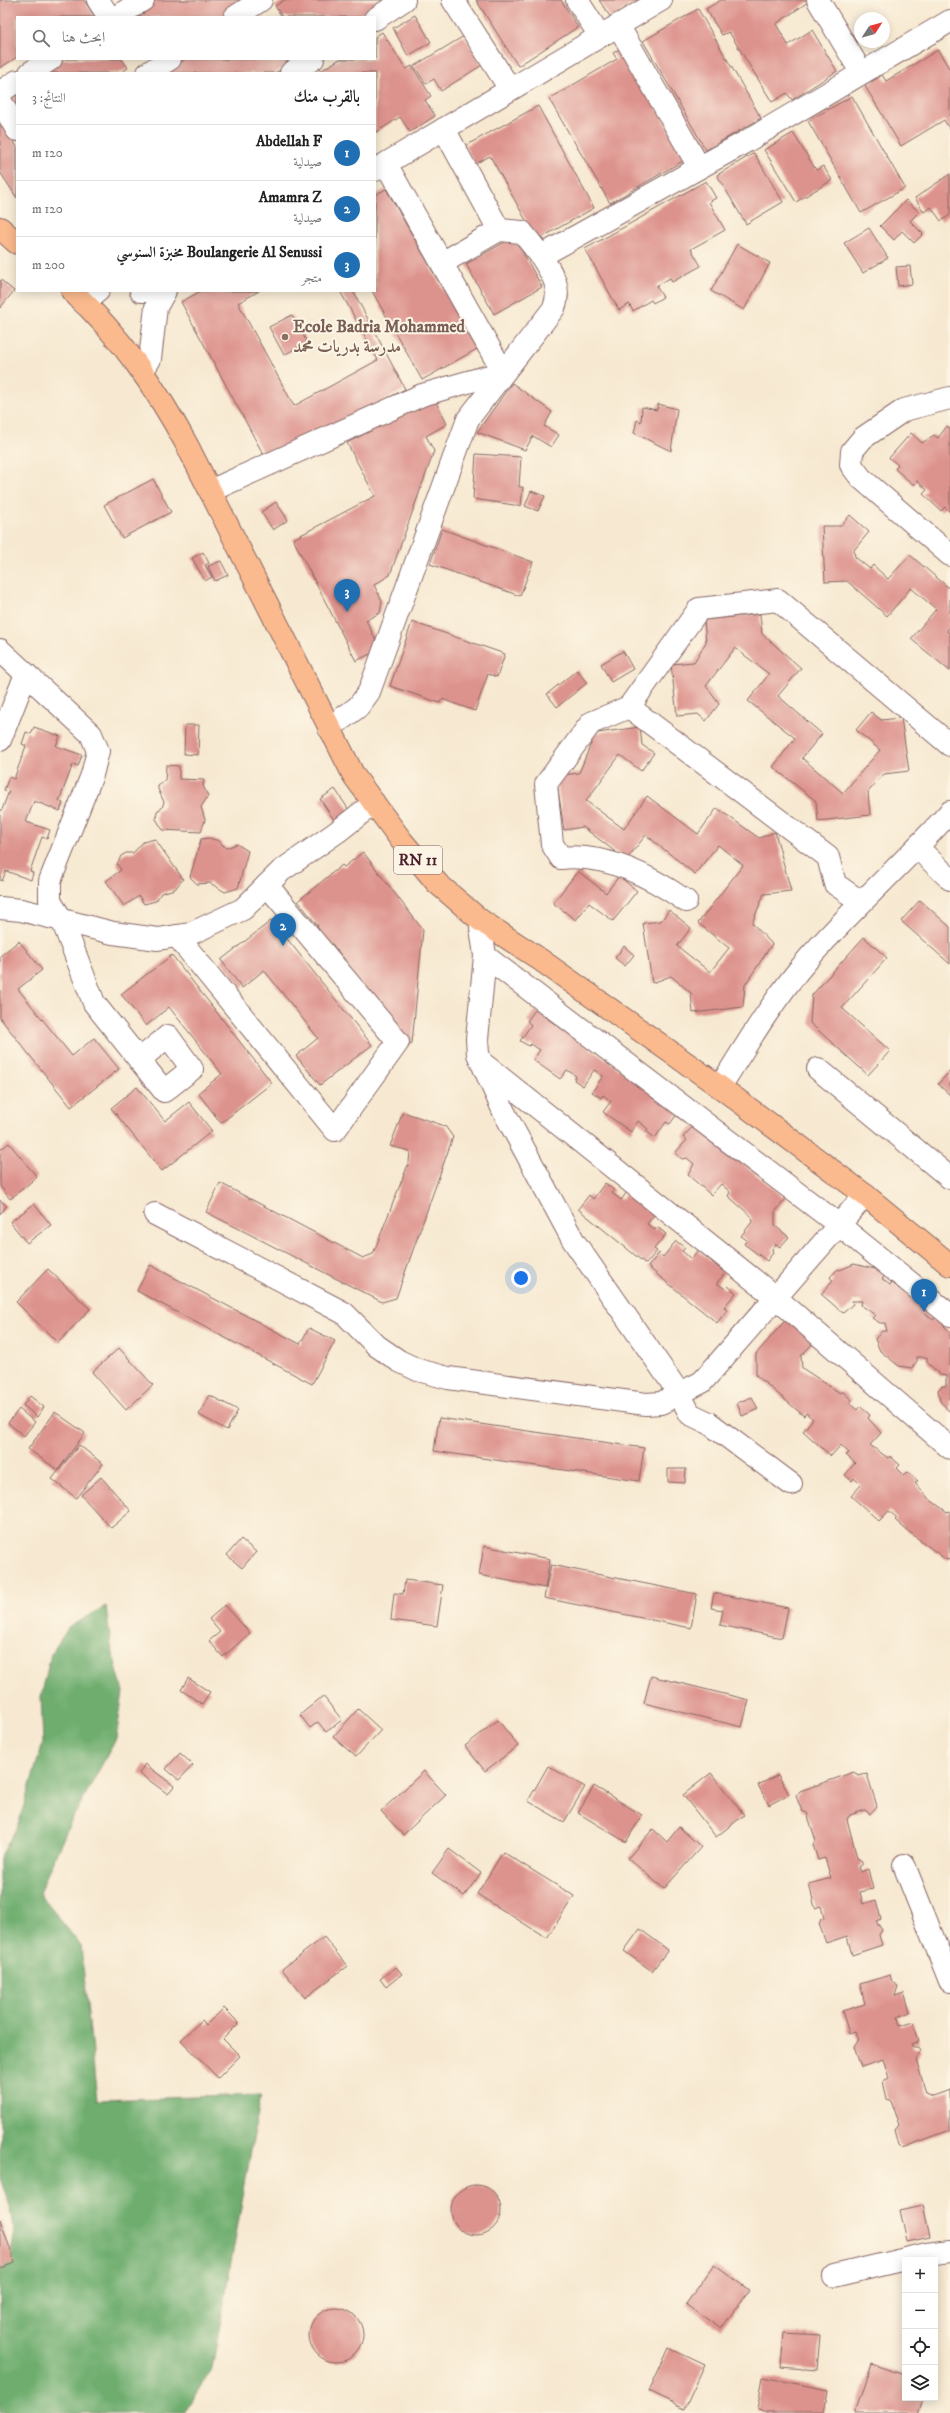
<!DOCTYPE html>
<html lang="ar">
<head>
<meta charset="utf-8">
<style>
  :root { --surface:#fff; --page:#f6f6f6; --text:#222; --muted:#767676; --line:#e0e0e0; --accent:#1f6fb2 }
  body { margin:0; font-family:"IM FELL DW Pica",Amiri,serif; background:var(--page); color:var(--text); direction:rtl }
  .controls { position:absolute; right:12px; bottom:12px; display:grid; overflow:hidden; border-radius:0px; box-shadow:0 2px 10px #0003 }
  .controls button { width:36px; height:36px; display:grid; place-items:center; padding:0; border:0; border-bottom:1px solid var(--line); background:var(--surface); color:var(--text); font:20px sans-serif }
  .compass { position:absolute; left:854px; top:12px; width:36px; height:36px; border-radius:50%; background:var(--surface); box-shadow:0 2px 10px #0003; rotate:54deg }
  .you { position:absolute; left:521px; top:1278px; width:14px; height:14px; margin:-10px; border:3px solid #fff; border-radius:50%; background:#1a73e8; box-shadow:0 0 0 6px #1a73e833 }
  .badge { display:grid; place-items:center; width:26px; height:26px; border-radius:50%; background:var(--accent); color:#fff; font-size:13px; font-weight:700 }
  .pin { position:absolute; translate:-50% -33px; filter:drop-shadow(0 1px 2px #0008) }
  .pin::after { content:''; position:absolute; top:21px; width:14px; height:12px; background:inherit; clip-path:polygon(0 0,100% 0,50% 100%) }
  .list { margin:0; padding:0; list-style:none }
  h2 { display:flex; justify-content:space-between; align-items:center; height:52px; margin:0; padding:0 16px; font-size:17px }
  h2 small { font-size:13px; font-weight:400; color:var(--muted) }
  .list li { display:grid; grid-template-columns:26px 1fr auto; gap:12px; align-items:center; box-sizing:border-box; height:56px; padding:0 16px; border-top:1px solid var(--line) }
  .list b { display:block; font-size:15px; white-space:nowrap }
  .list p { margin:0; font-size:13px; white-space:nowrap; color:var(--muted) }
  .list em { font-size:13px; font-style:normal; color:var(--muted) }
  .icon { flex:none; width:22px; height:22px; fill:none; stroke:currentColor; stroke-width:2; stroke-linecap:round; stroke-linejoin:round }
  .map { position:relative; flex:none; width:950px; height:2413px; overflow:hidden; direction:ltr }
  .search { position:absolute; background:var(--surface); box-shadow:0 2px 10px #0003; left:16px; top:16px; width:360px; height:44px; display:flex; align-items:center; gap:10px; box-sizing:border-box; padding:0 14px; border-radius:0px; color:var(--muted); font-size:15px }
  .panel { position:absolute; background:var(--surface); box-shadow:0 2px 10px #0003; left:16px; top:72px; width:360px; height:220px; border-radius:0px; direction:rtl }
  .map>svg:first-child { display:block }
  .forest { fill:#6ead6e; stroke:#5c664c }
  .building { fill:#dd938d }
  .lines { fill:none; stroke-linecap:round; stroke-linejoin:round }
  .minor-casing { stroke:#876665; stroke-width:24 }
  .major-casing { stroke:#876665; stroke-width:24 }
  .minor { stroke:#fff; stroke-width:22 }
  .major { stroke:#fbba8d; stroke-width:22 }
  .education-dot { fill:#8d6e63; stroke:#fcf5e5; stroke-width:1.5 }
  .labels { text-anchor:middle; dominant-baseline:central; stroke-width:4; stroke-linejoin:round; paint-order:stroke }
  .shield { fill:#fcf5e5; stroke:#7f5f63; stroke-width:1 }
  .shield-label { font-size:16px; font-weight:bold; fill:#4a1f2b }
  .education-label { font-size:17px; font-weight:bold; fill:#785e54; stroke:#fcf5e5; text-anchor:start }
</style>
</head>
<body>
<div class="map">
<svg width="950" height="2413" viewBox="0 0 950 2413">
  <rect width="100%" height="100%" fill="#fcf5e5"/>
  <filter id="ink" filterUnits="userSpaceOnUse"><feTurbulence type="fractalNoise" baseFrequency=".025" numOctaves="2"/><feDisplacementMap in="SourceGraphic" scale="8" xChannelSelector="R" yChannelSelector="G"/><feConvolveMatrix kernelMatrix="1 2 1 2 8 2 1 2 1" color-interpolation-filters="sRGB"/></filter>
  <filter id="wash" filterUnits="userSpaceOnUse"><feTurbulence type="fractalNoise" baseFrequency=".012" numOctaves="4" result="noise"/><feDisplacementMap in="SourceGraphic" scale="16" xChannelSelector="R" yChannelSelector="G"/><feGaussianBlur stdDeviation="0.9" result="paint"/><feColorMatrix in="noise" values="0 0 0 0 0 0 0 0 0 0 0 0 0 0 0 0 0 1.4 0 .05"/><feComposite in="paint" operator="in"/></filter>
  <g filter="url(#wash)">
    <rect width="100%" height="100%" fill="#f7e9d1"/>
    <path class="forest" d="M106,1606L111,1646L123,1692L116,1739L70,1823L39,1893L81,1946L97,2100L261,2095L212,2369L184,2413H0V2271C23,2244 13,2209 0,2180V1858L18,1825L43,1743L41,1697L51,1654L69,1627Z"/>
    <g id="blocks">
      <g class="building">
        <path d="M0,0H84L95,17H17V57L0,68Z"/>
        <path d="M157,0H247L221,17H130Z"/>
        <path d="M284,0H395L368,17H282L275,6Z"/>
        <path d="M476,0H561L578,27L518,66Z"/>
        <path d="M599,0H639L611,18Z"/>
        <path d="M721,0H811L776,24L788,45L812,30L837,71L792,100L787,93L772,102L729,32L722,35L706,9Z"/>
        <path d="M698,9L761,118L706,150L643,41Z"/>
        <path d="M415,15L431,42L408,56L393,28Z"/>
        <path d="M382,32L406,69L412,66L431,96L425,100L435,116L410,132L400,117L375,133V73H317L340,59H375V37Z"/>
        <path d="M464,36L482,65L441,91L434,79L426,84L414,66Z"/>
        <path d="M621,48L686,159L610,203L549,99L617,59L613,53Z"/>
        <path d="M938,50L950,70V130L944,120L901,146L865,86L882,75L886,81Z"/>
        <path d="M62,59H122L128,68L120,73H40Z"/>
        <path d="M186,59H287L290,64L275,73H163Z"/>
        <path d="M17,88V109L7,94Z"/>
        <path d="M852,96L905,188L861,213L808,121Z"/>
        <path d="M538,106L594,208L537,240L490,156L475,164L465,146Z"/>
        <path d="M0,120L17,147V198L0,172Z"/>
        <path d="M793,133L816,170L823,166L832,180L796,202L764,150Z"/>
        <path d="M754,153L783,202L746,224L717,175Z"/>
        <path d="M950,174V215L941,221L931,207L924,212L915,198Z"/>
        <path d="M706,181L716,198L709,202L725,230L691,249L701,266L672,282L670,278L656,286L663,297L653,303L651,300L633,311L629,304L619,310L585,249Z"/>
        <path d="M386,189L477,349L422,380L372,291H375V195Z"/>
        <path d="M906,200L919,212L910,221L923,234L914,243L902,231L894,240L880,226Z"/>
        <path d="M869,228L888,258L863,273L844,243Z"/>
        <path d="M514,237L542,287L494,314L466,264Z"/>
        <path d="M737,244L770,263L744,310L711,291Z"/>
        <path d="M910,266L912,284L898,286L896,267Z"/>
        <path d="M1,280L14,291L0,308V282Z"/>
        <path d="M201,291H259L238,303L294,406L378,360L340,291H353L405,389L268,463L181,302Z"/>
        <path d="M292,315L307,342L284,355L269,327Z"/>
        <path d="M512,383L552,412L544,426L559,435L551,447L533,436L525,450L477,432Z"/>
        <path d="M434,398L447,424L426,436L434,451L390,575L374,585L382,601L380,613L366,620L380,649L356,661L293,539L375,496L347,443Z"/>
        <path d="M658,404L677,409L671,451L634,433L637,420L641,422L642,407L657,410Z"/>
        <path d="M947,426L950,429V512L945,507L941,511L923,494L927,490L917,481L914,485L895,469L898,465L889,458L911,433L922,443L934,435L938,438Z"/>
        <path d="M476,454L521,457L519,487H523L521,506L473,499Z"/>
        <path d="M153,479L171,512L122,538L104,505Z"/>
        <path d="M531,491L545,496L538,511L525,506Z"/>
        <path d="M276,502L288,520L273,530L261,512Z"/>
        <path d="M850,515L869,532L854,550L855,557L870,569L873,565L888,579L910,555L950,589V627L947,631L950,634V671L911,639L936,609L911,588L887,616L847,581L825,582L822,526H841Z"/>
        <path d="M442,529L533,562L520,596L430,564Z"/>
        <path d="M203,552L209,563L205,565L212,577L205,581L192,558Z"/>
        <path d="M221,561L228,575L215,581L208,566Z"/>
        <path d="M760,614L762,634L801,668L778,696L822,734L802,758L843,793L880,750L856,730L871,712L881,720L901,718L909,771L884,774L868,792L870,815L818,821L816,801L773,767L795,738L748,701L769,674L735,648L706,686L719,704L706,721L698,714L677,716L671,664L694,662L706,642L704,620Z"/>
        <path d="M412,622L505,654L497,677L488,674L475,711L442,699L440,703L390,686Z"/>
        <path d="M623,651L633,669L611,682L601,664Z"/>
        <path d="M577,670L587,683L557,707L547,694Z"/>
        <path d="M185,725H199L198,755L184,754Z"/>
        <path d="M34,727L60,736L56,746L82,755L78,766L73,764L59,801L63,803L60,811L34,801L26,822L50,830L47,839L42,837L30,871L33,873L31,880L6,871L2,881L0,880V810H2L9,791L4,790L9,777L14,779L26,746L22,744L26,732L31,734Z"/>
        <path d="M640,727L642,745L654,753L641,771L620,755L586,801L624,829L647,796L698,834L717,808L759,838L775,832L791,891L764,894L752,923L772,944L745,985L743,1007L693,1013L691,993L671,976L652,983L643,923L661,921L669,910L691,928L677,946L710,972L729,948L698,923L743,865L718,845L695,874L646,835L626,860L583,827L564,830L556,776L579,773L591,744L590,734Z"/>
        <path d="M166,765L179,766V779L204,780L203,786L208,796L201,807L205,820L201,832L163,830L156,819L157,811L162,808L164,802L158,789V786L165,781Z"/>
        <path d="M335,789L351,813L336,823L320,799Z"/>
        <path d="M209,838L219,841L226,848L237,844L248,851L238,888L225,892L210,883L197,884L190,877L201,839Z"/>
        <path d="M155,839L183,879L175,889L161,893L156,901L144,904L139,896L124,906L106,881L121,870L117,864L121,856L126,853H133L143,842Z"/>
        <path d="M363,852L423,930L412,1043L408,1046L358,981L341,963L345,960L332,944L329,946L315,928L318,926L298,901L342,865L344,867Z"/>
        <path d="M578,871L606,893L619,876L637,891L613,921L589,903L576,920L553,903Z"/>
        <path d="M920,900L950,927V964L901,921Z"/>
        <path d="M272,920L372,1045L320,1085L296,1056L318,1038L264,970L242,988L221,960Z"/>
        <path d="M864,937L887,958L842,1008L890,1051L868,1075L810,1023L812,995Z"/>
        <path d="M19,941L42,970L18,989L72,1056L94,1038L119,1069L71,1107L0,1018V956Z"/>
        <path d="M624,946L634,955L625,966L615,958Z"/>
        <path d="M172,955L272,1083L221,1123L198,1093L222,1074L169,1007L146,1026L121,994Z"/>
        <path d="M535,1010L679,1111L670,1124L666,1122L655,1138L646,1131L648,1129L638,1121L631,1132L603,1112L611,1101L603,1095L601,1098L592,1092L603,1076L594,1070L583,1086L574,1080L576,1076L567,1070L560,1079L533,1060L540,1050L531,1044L529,1046L520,1041L531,1025L527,1021Z"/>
        <path d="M950,1071V1095L938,1084Z"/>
        <path d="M137,1087L165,1121L189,1102L212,1131L162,1171L111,1108Z"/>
        <path d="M403,1112L445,1126L453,1137L396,1298L382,1302L206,1212L220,1183L363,1258L373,1254L409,1162L410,1151L390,1146Z"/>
        <path d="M695,1124L786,1199L775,1212V1226L789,1237L780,1247L776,1244L772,1249L773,1253L767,1261L744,1244L747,1240L741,1236L752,1222L751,1216L728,1196L730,1192L721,1184L711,1195L688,1175L694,1164L687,1158L682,1159L675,1153L687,1140L683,1137Z"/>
        <path d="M9,1143L37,1177L10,1199L0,1186V1150Z"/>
        <path d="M605,1183L614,1190L612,1193L621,1200L627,1192L655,1214L647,1224L655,1230L657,1227L666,1234L654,1249L657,1251L646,1264L578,1209L589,1195L593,1199Z"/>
        <path d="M0,1200L7,1206L0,1214Z"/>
        <path d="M34,1204L51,1225L27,1243L10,1222Z"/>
        <path d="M676,1241L685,1248L682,1251L691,1259L698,1250L725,1273L717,1283L725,1289L728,1286L736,1293L724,1307L727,1310L717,1323L648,1267L659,1253L663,1257Z"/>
        <path d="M854,1264L874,1269L876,1266L886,1275L882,1279L890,1285L892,1282L899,1289L901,1287L917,1303L920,1300L929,1309L925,1313L933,1320L937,1316L946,1324L944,1326L950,1332V1412L940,1401L938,1390L942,1386H946V1376L940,1375L927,1362V1357H917V1361L912,1368L899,1366L880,1351L875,1339L882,1331H887L885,1323H880L872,1318L875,1315L861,1305L862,1301H852L853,1304L843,1313L821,1294L833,1281L830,1277L838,1269L840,1270Z"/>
        <path d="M150,1265L300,1344L309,1328L335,1341L312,1384L137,1291Z"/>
        <path d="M48,1269L90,1309L58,1343L16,1302Z"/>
        <path d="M790,1315L818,1338L801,1356L802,1368L840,1393L842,1391L852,1400L849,1403L857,1410L860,1406L870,1415L868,1418L881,1433L870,1445L888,1458L890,1456L900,1465L897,1468L904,1475L908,1472L918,1481L915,1483L929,1499L947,1512L950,1511V1560L945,1559L904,1528L895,1520L897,1518L889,1511L879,1521L851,1496L861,1485L854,1478L852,1481L845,1475L855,1463L846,1455L849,1453L841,1445L831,1456L803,1431L813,1419L806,1413L804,1416L756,1375V1354Z"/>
        <path d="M119,1348L153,1385L126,1410L92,1372Z"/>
        <path d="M209,1395L238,1410L227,1430L199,1415Z"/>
        <path d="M30,1396L44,1407L37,1417L23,1405Z"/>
        <path d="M752,1397L758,1409L742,1416L737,1403Z"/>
        <path d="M19,1409L35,1422L24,1436L8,1423Z"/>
        <path d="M55,1412L85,1433L58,1470L28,1449Z"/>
        <path d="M439,1418L644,1448L639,1481L434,1451Z"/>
        <path d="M79,1445L103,1464L76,1498L52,1479Z"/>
        <path d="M668,1469H686L685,1483L668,1482Z"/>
        <path d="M101,1477L131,1511L111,1528L81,1495Z"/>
        <path d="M241,1539L256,1552L242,1568L227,1555Z"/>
        <path d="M484,1546L550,1559L545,1588L479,1575Z"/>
        <path d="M551,1565L697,1594L691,1628L544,1598Z"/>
        <path d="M405,1580L443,1585L437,1626L391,1620L394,1593L403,1594Z"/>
        <path d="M714,1593L788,1608L782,1638L720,1625L723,1610L711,1608Z"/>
        <path d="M225,1605L250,1633L223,1657L209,1641L220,1632L209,1619Z"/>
        <path d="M651,1676L749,1700L742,1727L644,1703Z"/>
        <path d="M188,1678L210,1692L202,1704L181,1690Z"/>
        <path d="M323,1696L342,1720L326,1732L318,1722L310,1728L300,1715Z"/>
        <path d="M358,1709L381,1730L356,1757L333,1737Z"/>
        <path d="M498,1720L518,1746L485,1771L465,1746Z"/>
        <path d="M180,1753L193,1765L179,1780L166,1769Z"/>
        <path d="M145,1764L174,1786L168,1794L139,1773Z"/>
        <path d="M548,1766L585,1787L564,1822L528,1801Z"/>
        <path d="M424,1771L446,1795L403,1835L381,1811Z"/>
        <path d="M854,1772L858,1776L867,1774L877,1806L870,1814L865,1810L850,1815L847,1819L857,1858L862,1861V1865L859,1867L861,1872L868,1869L873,1889L860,1892L863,1904L876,1900L881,1919L876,1921L882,1930L879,1935L882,1945L852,1955L847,1936L826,1943L819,1924L821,1919L824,1918L821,1906L815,1908L809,1884L831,1878L825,1858L818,1860L813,1845L816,1841L807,1813L802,1811L796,1796L800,1791Z"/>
        <path d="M711,1773L744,1815L716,1837L683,1795Z"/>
        <path d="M778,1775L789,1794L769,1805L758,1785Z"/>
        <path d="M594,1786L642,1815L626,1842L578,1813Z"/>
        <path d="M679,1827L701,1847L664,1889L628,1858L653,1829L667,1842Z"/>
        <path d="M449,1849L481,1873L464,1896L432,1873Z"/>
        <path d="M503,1852L574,1896L547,1938L477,1894Z"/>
        <path d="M640,1929L668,1950L652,1971L624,1951Z"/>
        <path d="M324,1937L347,1966L305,1998L282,1969Z"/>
        <path d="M396,1967L402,1974L386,1987L380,1979Z"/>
        <path d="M890,1975L892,1982L898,1986L895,1996L904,1993L910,2012L898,2017L900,2026L913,2022L919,2041L911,2044L913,2048H918L920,2051L916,2059L926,2093L933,2096L950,2090V2130L902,2148L899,2145L895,2130L899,2125L891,2101L887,2099L883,2081L889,2078L883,2060L861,2067L854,2047L858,2041L855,2031L849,2033L842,2011L865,2004L860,1984Z"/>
        <path d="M224,2008L239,2023L223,2039L240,2056L218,2078L181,2040L202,2020L206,2025Z"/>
        <circle cx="476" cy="2210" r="25"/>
        <path d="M923,2205L930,2237L907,2242L900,2210Z"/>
        <path d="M0,2219L15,2263L0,2268Z"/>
        <path d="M714,2265L749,2290L721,2329L686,2304Z"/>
        <circle cx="336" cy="2335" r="27"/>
        <path d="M784,2333L820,2335L817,2370L781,2367Z"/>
        <path d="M669,2348L705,2365L685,2408L649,2391Z"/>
        <path d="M871,2364L905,2375V2398H924L919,2413H855Z"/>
        <path d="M763,2377L828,2390L824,2413H767L757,2410Z"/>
      </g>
    </g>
  </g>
  <g filter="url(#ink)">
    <use href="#blocks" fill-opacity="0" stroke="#876665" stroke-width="1"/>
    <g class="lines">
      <defs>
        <g id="minor">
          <path d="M98,0L109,17"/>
          <path d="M453,0L510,89"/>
          <path d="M577,0L600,36"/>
          <path d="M818,0L861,72"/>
          <path d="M116,17L143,0"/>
          <path d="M235,17L261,0"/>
          <path d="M375,19L404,0"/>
          <path d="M618,25L699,167"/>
          <path d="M30,73L51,59"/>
          <path d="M148,73L170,59"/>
          <path d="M291,73L313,59"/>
          <path d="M0,92L17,81"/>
          <path d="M0,100L17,130"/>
          <path d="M375,170L661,0"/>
          <path d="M499,230L522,232L541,256"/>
          <path d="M442,263L499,230L444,129"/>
          <path d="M141,291H155"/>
          <path d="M84,303L98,291"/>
          <path d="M143,370L150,359L156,307L165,291"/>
          <path d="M950,398L904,410L863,438L852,451L851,465L861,478L950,555"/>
          <path d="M210,491L422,395L503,372L386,164"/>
          <path d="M0,650L91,734L98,751L92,775L50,881V901L62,920L113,933L158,939L190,934L243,909L281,871L337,832L374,803"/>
          <path d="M629,707L699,609L778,600L950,745"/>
          <path d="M329,728L358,707L369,692L468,419L554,308C562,287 552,274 541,256L747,141L950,21"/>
          <path d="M0,740L26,674"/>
          <path d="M918,848L950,879"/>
          <path d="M686,901C650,876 606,853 561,858L552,844L546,784L591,723L629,707L828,857L835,884L861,902"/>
          <path d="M0,908L21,910L62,920L94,1003L164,1091L192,1069L168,1036L139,1060"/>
          <path d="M480,920L485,956L477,1039L478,1054L504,1112L573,1240L679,1393L690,1414L709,1423L791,1484"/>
          <path d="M177,936L335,1130L398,1042L267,885"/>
          <path d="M485,956L839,1225L950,1315"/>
          <path d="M486,1066L775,1297L950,1448"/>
          <path d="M818,1069L950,1178"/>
          <path d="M720,1087C748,1042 775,997 809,958C854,907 905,862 950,812"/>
          <path d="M155,1214L344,1313L377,1346L399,1361L418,1370L448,1378L646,1404L661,1403L702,1382L865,1195"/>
          <path d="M904,1865L950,1981"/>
          <path d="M834,2276L927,2254L950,2251"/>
        </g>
        <g id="major">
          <path d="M0,228L17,243"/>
          <path d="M72,291C122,338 154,385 187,445L354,776L401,840L437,883L480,920L535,956L720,1087L865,1195L950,1265"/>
        </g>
      </defs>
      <use href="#minor" class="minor-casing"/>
      <use href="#major" class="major-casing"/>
      <use href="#minor" class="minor"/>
      <use href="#major" class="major"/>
    </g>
  </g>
  <circle class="education-dot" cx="285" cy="337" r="4"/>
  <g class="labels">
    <rect class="shield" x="394" y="846" width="48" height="28" rx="3"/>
    <g class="shield-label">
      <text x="418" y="860">RN 11</text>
    </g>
    <g class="education-label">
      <text x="293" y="327">Ecole Badria Mohammed<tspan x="293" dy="20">مدرسة بدريات محمد</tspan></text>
    </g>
  </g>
</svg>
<div class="controls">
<button>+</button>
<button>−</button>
<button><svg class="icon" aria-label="locate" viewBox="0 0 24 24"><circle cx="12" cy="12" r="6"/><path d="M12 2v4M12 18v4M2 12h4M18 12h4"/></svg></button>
<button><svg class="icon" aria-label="layers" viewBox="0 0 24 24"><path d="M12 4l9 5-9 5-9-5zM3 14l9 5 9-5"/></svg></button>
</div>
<svg class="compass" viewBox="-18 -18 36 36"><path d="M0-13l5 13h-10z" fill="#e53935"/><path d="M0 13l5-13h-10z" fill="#767676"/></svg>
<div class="you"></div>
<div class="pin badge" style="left:924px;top:1312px">1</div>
<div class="pin badge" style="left:283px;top:946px">2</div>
<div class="pin badge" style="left:347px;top:612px">3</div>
<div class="search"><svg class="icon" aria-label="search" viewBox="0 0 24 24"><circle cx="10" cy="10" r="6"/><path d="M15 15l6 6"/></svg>ابحث هنا</div>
<section class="panel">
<h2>بالقرب منك<small>النتائج: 3</small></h2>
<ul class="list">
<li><span class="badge">1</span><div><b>Abdellah F</b><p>صيدلية</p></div><em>120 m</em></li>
<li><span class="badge">2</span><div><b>Amamra Z</b><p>صيدلية</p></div><em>120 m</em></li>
<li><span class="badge">3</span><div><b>Boulangerie Al Senussi مخبزة السنوسي</b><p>متجر</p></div><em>200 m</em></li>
</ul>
</section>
</div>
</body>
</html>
